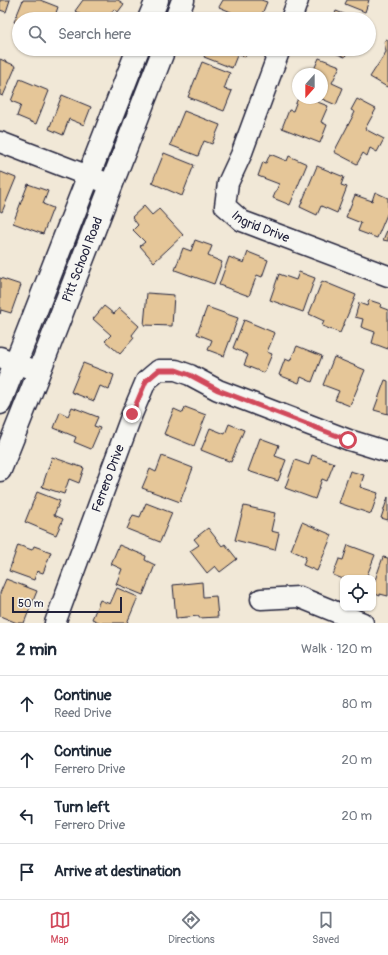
<!DOCTYPE html>
<html lang="en">
<head>
<meta charset="utf-8">
<style>
  :root { --surface:#fff; --page:#f2f2f3; --text:#1f2937; --muted:#747a83; --line:#e0e1e3; --accent:#d1495b }
  body { margin:0; font-family:Pangolin,sans-serif; background:var(--page); color:var(--text) }
  .controls { position:absolute; right:12px; bottom:12px; display:grid; overflow:hidden; border-radius:8px; box-shadow:0 1px 3px #0004 }
  .controls button { width:36px; height:36px; display:grid; place-items:center; padding:0; border:0; border-bottom:1px solid var(--line); background:var(--surface); color:var(--text); font:20px sans-serif }
  .compass { position:absolute; left:292px; top:68px; width:36px; height:36px; border-radius:50%; background:var(--surface); box-shadow:0 1px 3px #0004; rotate:201deg }
  .scale { position:absolute; left:12px; bottom:10px; width:110px; box-sizing:border-box; padding-left:4px; border:2px solid #22223b; border-top:0; font-size:11px; line-height:14px; white-space:nowrap; color:#22223b; -webkit-text-stroke:3px #f6f6f2; paint-order:stroke }
  .stop { position:absolute; width:12px; height:12px; margin:-9px; border:3px solid #d1495b; border-radius:50%; background:#fff }
  .stop.end { background:#d1495b; border-color:#fff; box-shadow:0 1px 4px #0008 }
  .list { margin:0; padding:0; list-style:none }
  h2 { display:flex; justify-content:space-between; align-items:center; height:52px; margin:0; padding:0 16px; font-size:17px }
  h2 small { font-size:13px; font-weight:400; color:var(--muted) }
  .list li { display:grid; grid-template-columns:26px 1fr auto; gap:12px; align-items:center; box-sizing:border-box; height:56px; padding:0 16px; border-top:1px solid var(--line) }
  .list b { display:block; font-size:15px; white-space:nowrap }
  .list p { margin:0; font-size:13px; white-space:nowrap; color:var(--muted) }
  .list em { font-size:13px; font-style:normal; color:var(--muted) }
  .icon { flex:none; width:22px; height:22px; fill:none; stroke:currentColor; stroke-width:2; stroke-linecap:round; stroke-linejoin:round }
  .map { position:relative; flex:none; width:388px; height:623px; overflow:hidden }
  .search { position:absolute; background:var(--surface); box-shadow:0 1px 3px #0004; left:12px; right:12px; top:12px; height:44px; display:flex; align-items:center; gap:10px; box-sizing:border-box; padding:0 14px; border-radius:22px; color:var(--muted); font-size:15px }
  .sheet { height:276px; background:var(--surface) }
  nav { display:flex; justify-content:space-around; align-items:center; box-sizing:border-box; height:56px; border-top:1px solid var(--line); background:var(--surface); font-size:11px; color:var(--muted) }
  nav a { display:grid; justify-items:center; gap:2px }
  nav .on { color:var(--accent) }
  .map>svg:first-child { display:block }
  .building { fill:#e5c698; stroke:#22223b }
  .lines { fill:none; stroke-linecap:round; stroke-linejoin:round }
  .minor-casing { stroke:#22223b; stroke-width:23 }
  .major-casing { stroke:#22223b; stroke-width:25 }
  .minor { stroke:#f6f6f2; stroke-width:20 }
  .major { stroke:#f6f6f2; stroke-width:22 }
  .route { stroke:#d1495b; stroke-width:5 }
  .labels { text-anchor:middle; dominant-baseline:central; stroke-width:4; stroke-linejoin:round; paint-order:stroke }
  .street-label { font-size:13px; fill:#22223b; stroke:#f6f6f2 }
</style>
</head>
<body>
<div class="map">
<svg width="388" height="623" viewBox="0 0 388 623">
  <rect width="100%" height="100%" fill="#f1e8d7"/>
  <filter id="ink" filterUnits="userSpaceOnUse"><feTurbulence type="fractalNoise" baseFrequency=".025" numOctaves="2"/><feDisplacementMap in="SourceGraphic" scale="8" xChannelSelector="R" yChannelSelector="G"/><feConvolveMatrix kernelMatrix="1 2 1 2 8 2 1 2 1" color-interpolation-filters="sRGB"/></filter>
  <g filter="url(#ink)">
    <g class="building">
      <path d="M0,0H10L6,12L0,10Z"/>
      <path d="M23,0H40L58,7L54,19H19V24L14,22Z"/>
      <path d="M83,0H118L124,4L118,12L114,9L107,19H87L75,11Z"/>
      <path d="M223,0H261L267,2L260,19H248L219,7Z"/>
      <path d="M347,0H369L365,12L345,4Z"/>
      <path d="M336,11L357,19H333Z"/>
      <path d="M386,39L388,40V85L387,87L370,77L386,52L384,42Z"/>
      <path d="M207,49H249L245,57L238,53L232,68L204,57Z"/>
      <path d="M325,49H348L345,57Z"/>
      <path d="M319,58L340,66L332,83L343,88L336,105L320,98H322V74H312Z"/>
      <path d="M0,59L16,66L3,96L0,95Z"/>
      <path d="M202,62L230,73L224,89L232,91L224,111L188,97Z"/>
      <path d="M20,79L49,91L36,124L17,116L21,105L11,101Z"/>
      <path d="M62,95L91,107L84,125L69,119L63,135L49,129Z"/>
      <path d="M298,98H307L328,106L321,122L327,125L320,143L282,128L289,110L293,111Z"/>
      <path d="M357,99L376,109L365,129L384,139L377,152L370,148L367,156L363,153L357,164L334,152L355,112L351,110Z"/>
      <path d="M184,111L220,125L212,144L204,141L198,156L170,145Z"/>
      <path d="M164,153L194,165L182,196L152,183Z"/>
      <path d="M270,154L287,161L289,156L307,164L290,205L273,198L279,184L258,176L263,162L266,163Z"/>
      <path d="M317,166L344,177L341,185L347,187L337,213L321,206L317,215L300,207Z"/>
      <path d="M1,172L16,178L2,212L0,211V174Z"/>
      <path d="M28,184L48,191L43,204L53,208L43,234L13,223Z"/>
      <path d="M375,192L388,198V212L377,238L358,231L361,223L346,217L355,195L372,201Z"/>
      <path d="M144,206L152,215L159,209L183,235L154,262L140,246L145,242L133,230L138,225L132,217Z"/>
      <path d="M388,228V241L383,240Z"/>
      <path d="M195,240L212,246L208,256L222,262L214,284L175,270L183,248L191,251Z"/>
      <path d="M248,252L268,260L262,277L257,275L249,296L219,285L229,257L244,263Z"/>
      <path d="M299,272L315,278L303,312L270,300L279,274L296,280Z"/>
      <path d="M0,278L21,285L11,313L1,310L0,314Z"/>
      <path d="M322,281L356,295L340,333L322,326L324,321L309,314Z"/>
      <path d="M147,293L174,295L172,326L144,325Z"/>
      <path d="M369,300L381,304L380,307L388,310V349L372,343L375,332L361,327L363,319L355,317L359,303L367,306Z"/>
      <path d="M104,306L114,314L119,308L139,326L132,335L134,338L120,354L105,341L111,335L93,319Z"/>
      <path d="M207,307L238,318L224,356L208,350L212,340L197,334Z"/>
      <path d="M244,320L275,333L267,352L272,354L264,373L244,365L248,355L233,348Z"/>
      <path d="M297,346L322,356L312,382L301,377L299,383L279,375L285,359L290,361Z"/>
      <path d="M334,357L365,370L350,406L335,400L339,391L323,385Z"/>
      <path d="M83,363L114,375L109,390L100,386L94,401L71,392Z"/>
      <path d="M385,380L388,381V414L374,410Z"/>
      <path d="M72,407L98,417L94,426L100,428L91,449L74,442L76,437L54,428L60,412L68,416Z"/>
      <path d="M185,407L206,415L194,446L164,434L174,409L183,413Z"/>
      <path d="M229,424L244,430L231,462L201,450L210,428L225,434Z"/>
      <path d="M260,438L279,445L275,456L286,460L278,481L248,471Z"/>
      <path d="M312,455L334,463L327,481L322,479L315,499L285,488L295,460L309,465Z"/>
      <path d="M162,456L193,468L180,502L142,488L150,469L156,472Z"/>
      <path d="M52,457L84,468L79,483L69,479L64,494L42,487Z"/>
      <path d="M350,471L364,475L360,487L378,493L371,514L339,503Z"/>
      <path d="M37,492L60,501L54,515L63,519L56,535L25,522Z"/>
      <path d="M388,497V520L381,518Z"/>
      <path d="M146,503L172,513L160,542L127,529L133,515L140,517Z"/>
      <path d="M244,506L275,513L271,531L279,533L275,550L235,540Z"/>
      <path d="M302,522L332,535L317,571L303,565L306,557L291,550Z"/>
      <path d="M208,528L222,546L225,544L237,559L220,572L215,566L207,573L190,551L199,545L194,539Z"/>
      <path d="M18,545L32,550L34,546L51,552L43,573L37,571L34,580L9,571Z"/>
      <path d="M119,545L146,556L145,560L155,565L143,595L116,584L122,569L111,564Z"/>
      <path d="M348,545L375,555L366,578H357L355,577L354,578H343V579L333,575L339,559L343,560Z"/>
      <path d="M383,557L388,558V596L380,594V596L373,593V586Z"/>
      <path d="M6,579L37,591L24,623H17L0,616V593Z"/>
      <path d="M202,582L203,597L216,596L218,617L199,618V616L176,618L173,585Z"/>
      <path d="M117,588L138,597L127,623H101L92,619L100,600L110,604Z"/>
    </g>
    <g class="lines">
      <defs>
        <g id="minor">
          <path d="M291,19L298,0"/>
          <path id="s1" d="M280,49L241,155L228,183L225,206L242,221L388,276"/>
          <path d="M0,142L112,185"/>
          <path d="M0,357L39,372"/>
          <path d="M261,599L299,597L363,623"/>
          <path id="s2" d="M55,623L132,414L146,381L159,370H176L190,375L218,390L349,440L388,452"/>
        </g>
        <g id="major">
          <path d="M149,19L157,0"/>
          <path d="M176,19L183,0"/>
          <path d="M0,403L138,49"/>
          <path id="s3" d="M0,470L39,372L164,49"/>
        </g>
      </defs>
      <use href="#minor" class="minor-casing"/>
      <use href="#major" class="major-casing"/>
      <use href="#minor" class="minor"/>
      <use href="#major" class="major"/>
    </g>
  </g>
  <g class="lines" filter="url(#ink)">
    <path class="route" d="M132,414L146,381L159,370H176L190,375L218,390L348,440"/>
  </g>
  <g class="labels">
    <g class="street-label">
      <text stroke="none"><textPath href="#s1" startOffset="209">Ingrid Drive</textPath></text>
      <text stroke="none"><textPath href="#s3" startOffset="226">Pitt School Road</textPath></text>
      <text stroke="none"><textPath href="#s2" startOffset="154">Ferrero Drive</textPath></text>
    </g>
  </g>
</svg>
<div class="controls">
<button><svg class="icon" aria-label="locate" viewBox="0 0 24 24"><circle cx="12" cy="12" r="6"/><path d="M12 2v4M12 18v4M2 12h4M18 12h4"/></svg></button>
</div>
<svg class="compass" viewBox="-18 -18 36 36"><path d="M0-13l5 13h-10z" fill="#e53935"/><path d="M0 13l5-13h-10z" fill="#747a83"/></svg>
<div class="scale">50 m</div>
<div class="stop" style="left:348px;top:440px"></div>
<div class="stop end" style="left:132px;top:414px"></div>
<div class="search"><svg class="icon" aria-label="search" viewBox="0 0 24 24"><circle cx="10" cy="10" r="6"/><path d="M15 15l6 6"/></svg>Search here</div>
</div>
<section class="sheet">
<h2>2 min<small>Walk · 120 m</small></h2>
<ul class="list">
<li><svg class="icon" aria-label="ahead" viewBox="0 0 24 24"><path d="M12 20V5M6 11l6-6 6 6"/></svg><div><b>Continue</b><p>Reed Drive</p></div><em>80 m</em></li>
<li><svg class="icon" aria-label="ahead" viewBox="0 0 24 24"><path d="M12 20V5M6 11l6-6 6 6"/></svg><div><b>Continue</b><p>Ferrero Drive</p></div><em>20 m</em></li>
<li><svg class="icon" aria-label="left" viewBox="0 0 24 24"><path d="M17 20v-9H6M10 6l-5 5 5 5"/></svg><div><b>Turn left</b><p>Ferrero Drive</p></div><em>20 m</em></li>
<li><svg class="icon" aria-label="arrive" viewBox="0 0 24 24"><path d="M6 21V4h12l-3 4 3 4H6"/></svg><div><b>Arrive at destination</b></div></li>
</ul>
</section>
<nav>
<a class="on"><svg class="icon" aria-label="map" viewBox="0 0 24 24"><path d="M3 6l6-2 6 2 6-2v14l-6 2-6-2-6 2zM9 4v14M15 6v14"/></svg>Map</a>
<a><svg class="icon" aria-label="directions" viewBox="0 0 24 24"><path d="M12 3l9 9-9 9-9-9zM9 14v-3h6M13 9l2 2-2 2"/></svg>Directions</a>
<a><svg class="icon" aria-label="saved" viewBox="0 0 24 24"><path d="M7 4h10v16l-5-4-5 4z"/></svg>Saved</a>
</nav>
</body>
</html>
